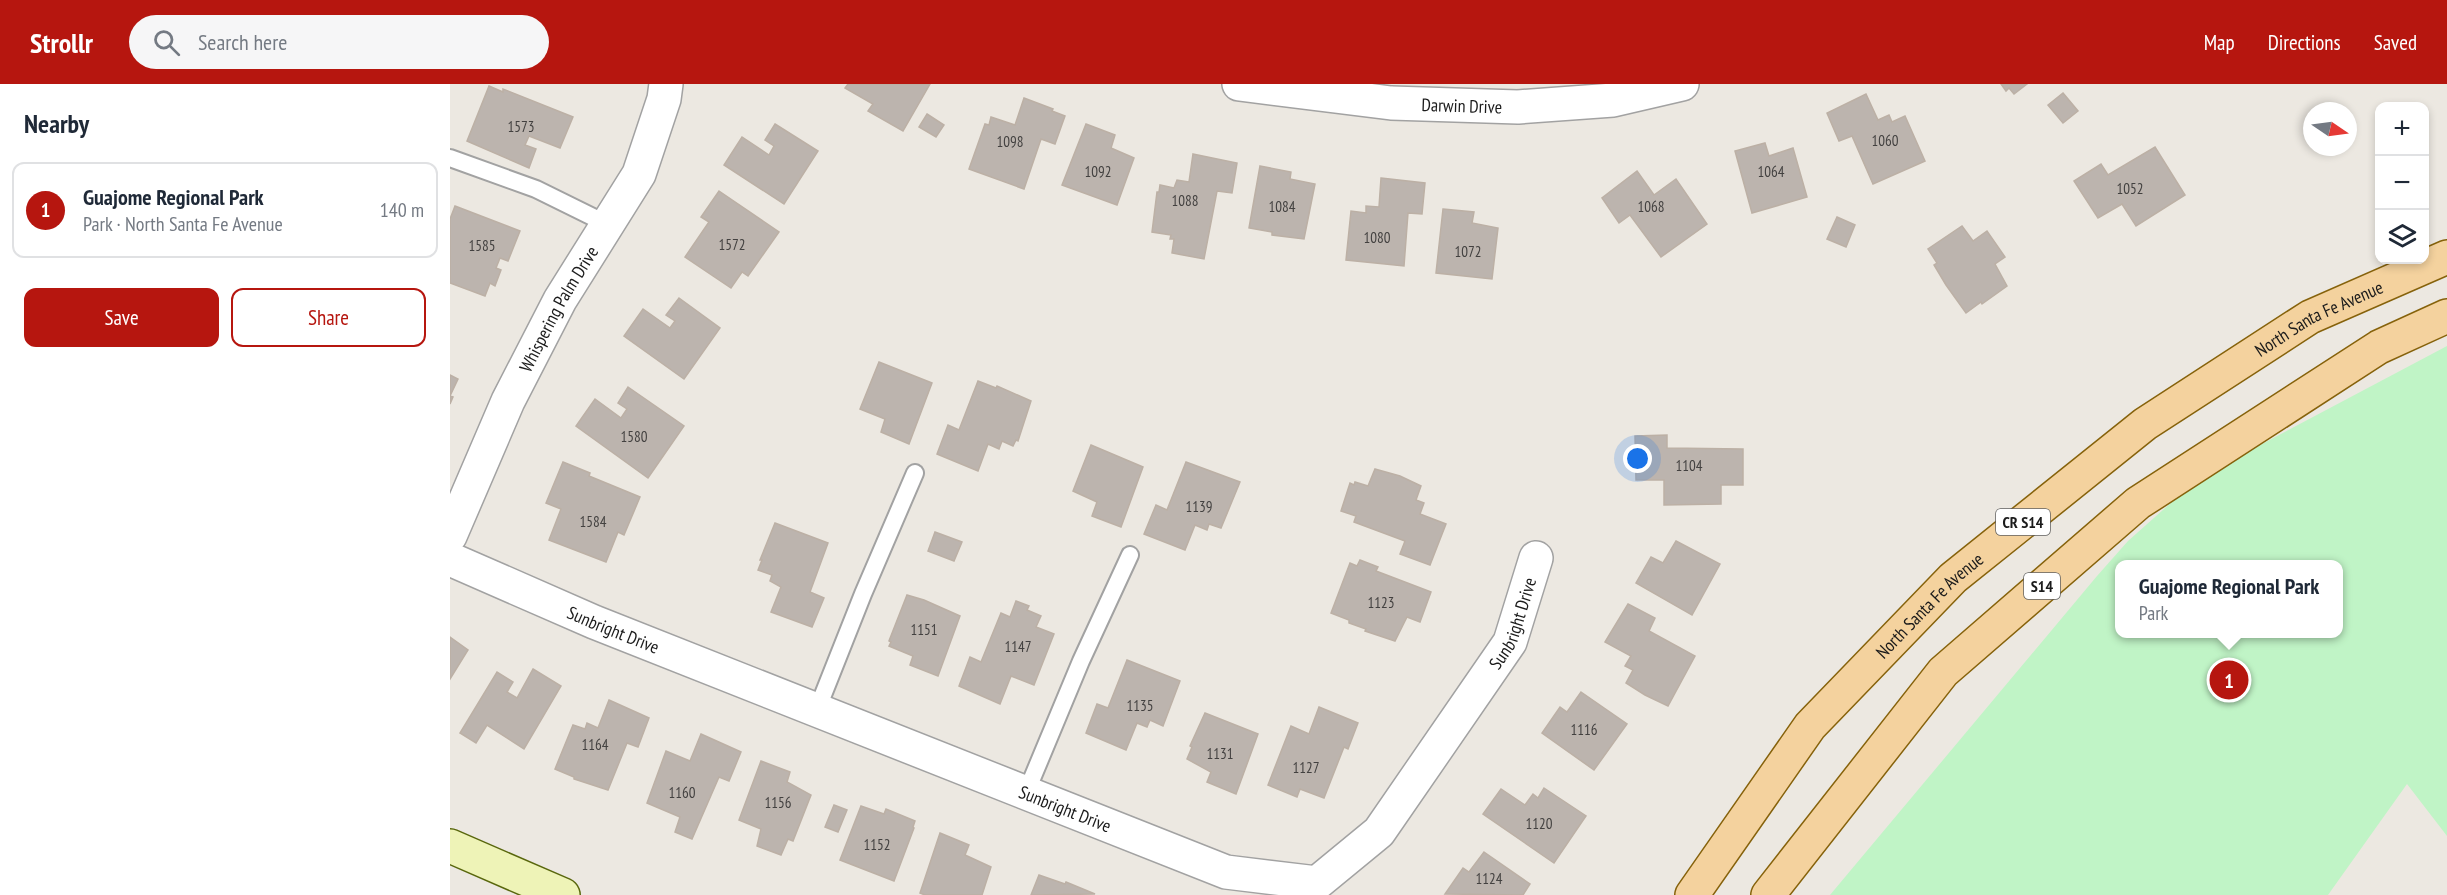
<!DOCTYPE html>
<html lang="en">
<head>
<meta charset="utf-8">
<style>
  :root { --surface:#fff; --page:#f6f6f7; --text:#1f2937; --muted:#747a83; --line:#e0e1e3; --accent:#b6160f }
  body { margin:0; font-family:"PT Sans Narrow",sans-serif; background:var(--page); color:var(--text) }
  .controls { position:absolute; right:18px; top:18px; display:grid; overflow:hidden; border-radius:12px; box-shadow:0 3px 9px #0003 }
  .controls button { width:54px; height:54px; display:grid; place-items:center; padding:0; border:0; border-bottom:2px solid var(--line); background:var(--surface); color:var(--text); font:30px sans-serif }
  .compass { position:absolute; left:1853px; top:18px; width:54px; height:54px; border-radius:50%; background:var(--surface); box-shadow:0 3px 9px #0003; rotate:103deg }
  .you { position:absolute; left:1188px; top:375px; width:21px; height:21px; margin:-15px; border:4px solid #fff; border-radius:50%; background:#1a73e8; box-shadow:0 0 0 9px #1a73e833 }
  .badge { display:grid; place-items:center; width:39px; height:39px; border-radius:50%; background:var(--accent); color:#fff; font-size:20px; font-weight:700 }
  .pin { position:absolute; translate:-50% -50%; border:3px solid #fff; box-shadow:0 2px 6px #0006 }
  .popup { position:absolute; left:1665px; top:476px; width:228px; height:78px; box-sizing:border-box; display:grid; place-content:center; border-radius:12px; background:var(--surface); filter:drop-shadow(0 2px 4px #0005); font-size:20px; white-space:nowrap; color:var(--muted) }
  .popup b { font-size:22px; color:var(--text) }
  .popup::after { content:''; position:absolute; left:50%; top:100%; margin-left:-12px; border:12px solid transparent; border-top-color:var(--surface) }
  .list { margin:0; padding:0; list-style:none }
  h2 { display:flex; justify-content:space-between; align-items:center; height:78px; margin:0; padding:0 24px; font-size:26px }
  h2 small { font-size:20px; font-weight:400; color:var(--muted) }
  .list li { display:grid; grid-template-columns:39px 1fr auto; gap:18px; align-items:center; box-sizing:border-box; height:96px; margin:0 12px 12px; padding:0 12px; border:2px solid var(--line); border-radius:12px }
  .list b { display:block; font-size:22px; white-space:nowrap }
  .list p { margin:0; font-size:20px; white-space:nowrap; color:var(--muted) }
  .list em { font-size:20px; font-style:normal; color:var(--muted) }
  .actions { display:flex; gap:12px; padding:18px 24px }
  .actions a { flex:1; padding:14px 0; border:2px solid var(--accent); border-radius:12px; text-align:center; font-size:21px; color:var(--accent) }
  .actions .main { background:var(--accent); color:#fff }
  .icon { flex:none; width:33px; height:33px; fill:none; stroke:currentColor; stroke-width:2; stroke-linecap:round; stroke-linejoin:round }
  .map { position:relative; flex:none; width:1997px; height:811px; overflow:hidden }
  header { display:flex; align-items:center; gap:36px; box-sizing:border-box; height:84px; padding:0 30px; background:var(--accent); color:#fff }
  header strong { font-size:28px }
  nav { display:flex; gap:33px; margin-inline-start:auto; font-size:21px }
  .search { width:420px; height:54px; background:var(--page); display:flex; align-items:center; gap:15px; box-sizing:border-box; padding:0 21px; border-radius:33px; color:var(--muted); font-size:22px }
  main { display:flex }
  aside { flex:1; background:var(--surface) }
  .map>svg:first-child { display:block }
  .park { fill:#c0f4c6; fill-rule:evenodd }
  .building { fill:#bcb4ae; stroke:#bcb0a5; stroke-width:1.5 }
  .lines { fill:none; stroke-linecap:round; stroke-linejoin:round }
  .service-casing { stroke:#a2a2a2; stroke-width:20 }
  .minor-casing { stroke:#a2a2a2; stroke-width:36 }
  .tertiary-casing { stroke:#a2a2a2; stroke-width:36 }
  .secondary-casing { stroke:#59670d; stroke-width:36 }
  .primary-casing { stroke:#86620b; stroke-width:36 }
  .service { stroke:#fff; stroke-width:16 }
  .minor { stroke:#fff; stroke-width:33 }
  .tertiary { stroke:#fff; stroke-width:33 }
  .secondary { stroke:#eef3b7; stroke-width:33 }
  .primary { stroke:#f4d29e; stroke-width:33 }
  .labels { text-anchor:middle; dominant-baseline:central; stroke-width:4.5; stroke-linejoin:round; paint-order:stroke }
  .number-label { font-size:15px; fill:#434140 }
  .shield { fill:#fff; stroke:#5f5f5f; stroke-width:1.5 }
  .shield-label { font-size:16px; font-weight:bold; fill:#1b1b1b }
  .street-label { font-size:18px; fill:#1b1b1b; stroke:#fff }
</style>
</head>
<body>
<header>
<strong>Strollr</strong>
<div class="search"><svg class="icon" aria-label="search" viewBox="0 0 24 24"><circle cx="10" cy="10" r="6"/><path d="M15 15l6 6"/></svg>Search here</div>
<nav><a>Map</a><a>Directions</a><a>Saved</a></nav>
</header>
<main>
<aside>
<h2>Nearby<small></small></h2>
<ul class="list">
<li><span class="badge">1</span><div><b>Guajome Regional Park</b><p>Park · North Santa Fe Avenue</p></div><em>140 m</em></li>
</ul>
<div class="actions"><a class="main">Save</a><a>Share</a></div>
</aside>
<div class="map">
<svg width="1997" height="811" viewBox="0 0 1997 811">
  <rect width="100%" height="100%" fill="#ece8e1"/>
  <path class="park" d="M1997,262V752L1957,700L1878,811H1380L1647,492L1678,457L1723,417L1778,378ZM1670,480H1888V550H1670Z"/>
  <g class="building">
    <path d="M398,0H480L453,47L418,27L423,20L395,4Z"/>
    <path d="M1551,0H1577L1564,10L1559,4L1556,7Z"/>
    <path d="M39,2L53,8V5L123,33L110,64L79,52L75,61L86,65L79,84L17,57Z"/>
    <path d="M1613,9L1628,27L1613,39L1598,21Z"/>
    <path d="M1416,10L1428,36L1439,31L1442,38L1455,32L1475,77L1423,100L1402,52L1389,57L1377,29Z"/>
    <path d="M574,14L603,25L602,27L615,32L605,60L591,55L574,105L519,85L535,40L539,41L541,33L565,41Z"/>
    <path d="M477,30L494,41L486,53L469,43Z"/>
    <path d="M325,40L368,67L334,120L274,81L292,53L319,71L324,62L315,56Z"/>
    <path d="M636,40L665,51L661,64L684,74L667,121L612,101Z"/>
    <path d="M1315,59L1319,72L1343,64L1357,113L1302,129L1285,67Z"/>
    <path d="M1705,63L1735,111L1686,142L1672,120L1648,134L1624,97L1651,80L1658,91Z"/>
    <path d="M743,70L787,79L782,109L767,107L754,175L722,169L724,155H720L721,151L702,148L707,108H709L710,101L724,104L727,96L739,98Z"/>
    <path d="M810,82L841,88L840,95L865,100L854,155L822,151V148L799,144Z"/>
    <path d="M1187,87L1204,111L1226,95L1257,140L1211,173L1180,131L1169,139L1152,114Z"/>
    <path d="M931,94L975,99L972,130L958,129L954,182L896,176L901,127L916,129V122L929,123Z"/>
    <path d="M269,107L329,148L298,192L292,188L281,204L235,173L259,138L251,133Z"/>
    <path d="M5,122L70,147L58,177L50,174L46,184L51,186L45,202L40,199L35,212L0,199V135Z"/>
    <path d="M993,125L1024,128L1022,139L1048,144L1042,195L986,189Z"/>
    <path d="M1387,133L1405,141L1396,163L1377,155Z"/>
    <path d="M1512,142L1523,157L1537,147L1555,173L1545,180L1557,202L1532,220L1531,218L1516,229L1496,201L1484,181L1487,179L1478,165Z"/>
    <path d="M229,214L270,244L234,295L174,252L193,225L220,244L225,237L216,231Z"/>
    <path d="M429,278L482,299L459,360L431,348L435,335L410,325Z"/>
    <path d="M0,291L8,295L0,312L3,313L0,320Z"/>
    <path d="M528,297L546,304L547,302L581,317L568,357L566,356L563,362L552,357L549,365L538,360L528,387L487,370L498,341L509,346Z"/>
    <path d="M178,303L234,342L198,394L126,342L145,315L171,334L177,325L168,319Z"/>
    <path d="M1217,351V364L1293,365V401H1271V420L1214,421V396H1186L1185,352Z"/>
    <path d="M641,361L693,383L671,443L642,432L647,418L623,407Z"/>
    <path d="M113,378L140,389L139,392L190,413L174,451L168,448L156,478L99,456L111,425L96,419Z"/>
    <path d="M736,378L790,398L771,444L759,440L757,446L745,441L735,466L694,450L706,421L717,426Z"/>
    <path d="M925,385L950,392L971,402L966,416L974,419L970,430L996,440L980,481L950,470L955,457L904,438L906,432L891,427L900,399L904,401L905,398L918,402Z"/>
    <path d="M325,439L378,459L360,508L374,514L362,543L321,528L331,503L320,497L322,491L308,486L312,476H310Z"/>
    <path d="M485,448L512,458L504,477L478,467Z"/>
    <path d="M1226,457L1270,480L1242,531L1186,499L1201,473L1213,479Z"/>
    <path d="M910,476L928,483L926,487L981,508L970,538L957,533L945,557L915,547L916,545L899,539V536L881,529L900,479L907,482Z"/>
    <path d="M457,511L474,516L510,532L488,592L460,581L463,572L439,562L441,558L439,557Z"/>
    <path d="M566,517L579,522L577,526L591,532L586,543L604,550L584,601L561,592L550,620L509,602L520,573L531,578L551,529L560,533Z"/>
    <path d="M1178,520L1205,534L1199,547L1245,572L1218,622L1195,611L1176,599L1183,586L1175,582L1181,572L1155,558Z"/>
    <path d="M0,553L18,566L0,595Z"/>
    <path d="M677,576L730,597L713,642L700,636L697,643L687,639L676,666L636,649L647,620L658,624Z"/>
    <path d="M83,585L111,602L74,665L37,641L26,659L10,649L47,588L63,598L57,608L67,614Z"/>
    <path d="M1131,608L1177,640L1144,686L1092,649L1110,623L1117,628Z"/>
    <path d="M159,616L199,634L188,663L177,659L158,706L124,695V693L105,685L123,641L135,645L137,639L148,644Z"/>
    <path d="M869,623L908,639L898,665L894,663L874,714L850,705L847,713L818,701L841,642L859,650Z"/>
    <path d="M755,629L808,650L786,710L757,698L761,688L737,675L742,663L740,662Z"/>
    <path d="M251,650L291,668L279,697L269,693L242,755L225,748L230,733L197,719L216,667L240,677Z"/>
    <path d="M311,677L340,688L337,698L361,711L343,757L338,755L331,771L307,762L311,745L289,736Z"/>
    <path d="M1094,704L1136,732L1104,779L1033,730L1051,705L1075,721L1083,710L1088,714Z"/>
    <path d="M384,721L397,726L388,748L375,743Z"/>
    <path d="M411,722L434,730L436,725L465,737L463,743L464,744L444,797L390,776Z"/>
    <path d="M490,749L519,761L515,771L541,783L532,811H475L470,809Z"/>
    <path d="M1034,768L1080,800L1073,811L995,810L1013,784L1019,788Z"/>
    <path d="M589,791L615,800L616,798L645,810L581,811Z"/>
  </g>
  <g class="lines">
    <defs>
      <g id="service">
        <path d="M0,74L86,105L157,140"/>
        <path d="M367,626L413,510L465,389"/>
        <path d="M576,709L631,577L680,471"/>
      </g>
      <g id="minor">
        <path id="s1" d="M0,452L58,317L110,216L189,90L214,15L216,0"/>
        <path id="s2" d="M0,475L144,538L776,788L867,799L929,748L1060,558L1086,474"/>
      </g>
      <g id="tertiary">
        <path id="s3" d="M789,0L941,19L1068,23L1163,16L1232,0"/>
      </g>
      <path id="secondary" d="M0,762L113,811"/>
      <g id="primary">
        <path id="s4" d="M1242,811L1360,642L1503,494L1695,340L1860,233L1997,173"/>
        <path d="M1318,811L1493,588L1688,419L1929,263L1997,232"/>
      </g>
    </defs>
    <use href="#service" class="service-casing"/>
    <use href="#minor" class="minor-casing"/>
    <use href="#tertiary" class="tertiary-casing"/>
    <use href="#secondary" class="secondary-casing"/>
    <use href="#primary" class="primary-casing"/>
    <use href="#service" class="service"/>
    <use href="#minor" class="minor"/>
    <use href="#tertiary" class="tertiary"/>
    <use href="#secondary" class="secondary"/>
    <use href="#primary" class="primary"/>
  </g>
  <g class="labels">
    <g class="number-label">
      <text x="71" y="42">1573</text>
      <text x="1435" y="56">1060</text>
      <text x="560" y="57">1098</text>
      <text x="648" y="87">1092</text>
      <text x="1321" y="87">1064</text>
      <text x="1680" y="104">1052</text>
      <text x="735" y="116">1088</text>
      <text x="832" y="122">1084</text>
      <text x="1201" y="122">1068</text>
      <text x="927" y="153">1080</text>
      <text x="282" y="160">1572</text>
      <text x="32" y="161">1585</text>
      <text x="1018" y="167">1072</text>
      <text x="184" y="352">1580</text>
      <text x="1239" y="381">1104</text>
      <text x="749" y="422">1139</text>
      <text x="143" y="437">1584</text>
      <text x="931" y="518">1123</text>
      <text x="474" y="545">1151</text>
      <text x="568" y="562">1147</text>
      <text x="690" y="621">1135</text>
      <text x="1134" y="645">1116</text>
      <text x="145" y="660">1164</text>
      <text x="770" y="669">1131</text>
      <text x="856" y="683">1127</text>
      <text x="232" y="708">1160</text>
      <text x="328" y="718">1156</text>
      <text x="1089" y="739">1120</text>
      <text x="427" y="760">1152</text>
      <text x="1039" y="794">1124</text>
    </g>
    <g class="shield">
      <rect x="1546" y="425" width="54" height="26" rx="4.5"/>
      <rect x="1574" y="489" width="36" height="26" rx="4.5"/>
    </g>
    <g class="shield-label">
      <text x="1573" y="438">CR S14</text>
      <text x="1592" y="502">S14</text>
    </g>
    <g class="street-label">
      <text stroke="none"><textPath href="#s3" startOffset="224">Darwin Drive</textPath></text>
      <text stroke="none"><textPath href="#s1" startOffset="252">Whispering Palm Drive</textPath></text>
      <text stroke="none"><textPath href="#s4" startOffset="862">North Santa Fe Avenue</textPath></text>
      <text stroke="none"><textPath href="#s4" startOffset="376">North Santa Fe Avenue</textPath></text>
      <text stroke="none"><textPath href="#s2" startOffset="1258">Sunbright Drive</textPath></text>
      <text stroke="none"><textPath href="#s2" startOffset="178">Sunbright Drive</textPath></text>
      <text stroke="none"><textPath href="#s2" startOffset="664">Sunbright Drive</textPath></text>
    </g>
  </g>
</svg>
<div class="controls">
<button>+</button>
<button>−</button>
<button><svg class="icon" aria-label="layers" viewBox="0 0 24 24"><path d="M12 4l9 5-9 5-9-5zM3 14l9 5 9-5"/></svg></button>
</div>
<svg class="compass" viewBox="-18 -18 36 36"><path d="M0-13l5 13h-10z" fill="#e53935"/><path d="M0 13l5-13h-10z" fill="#747a83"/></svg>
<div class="you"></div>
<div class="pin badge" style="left:1779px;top:596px">1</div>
<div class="popup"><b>Guajome Regional Park</b>Park</div>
</div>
</main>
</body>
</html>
